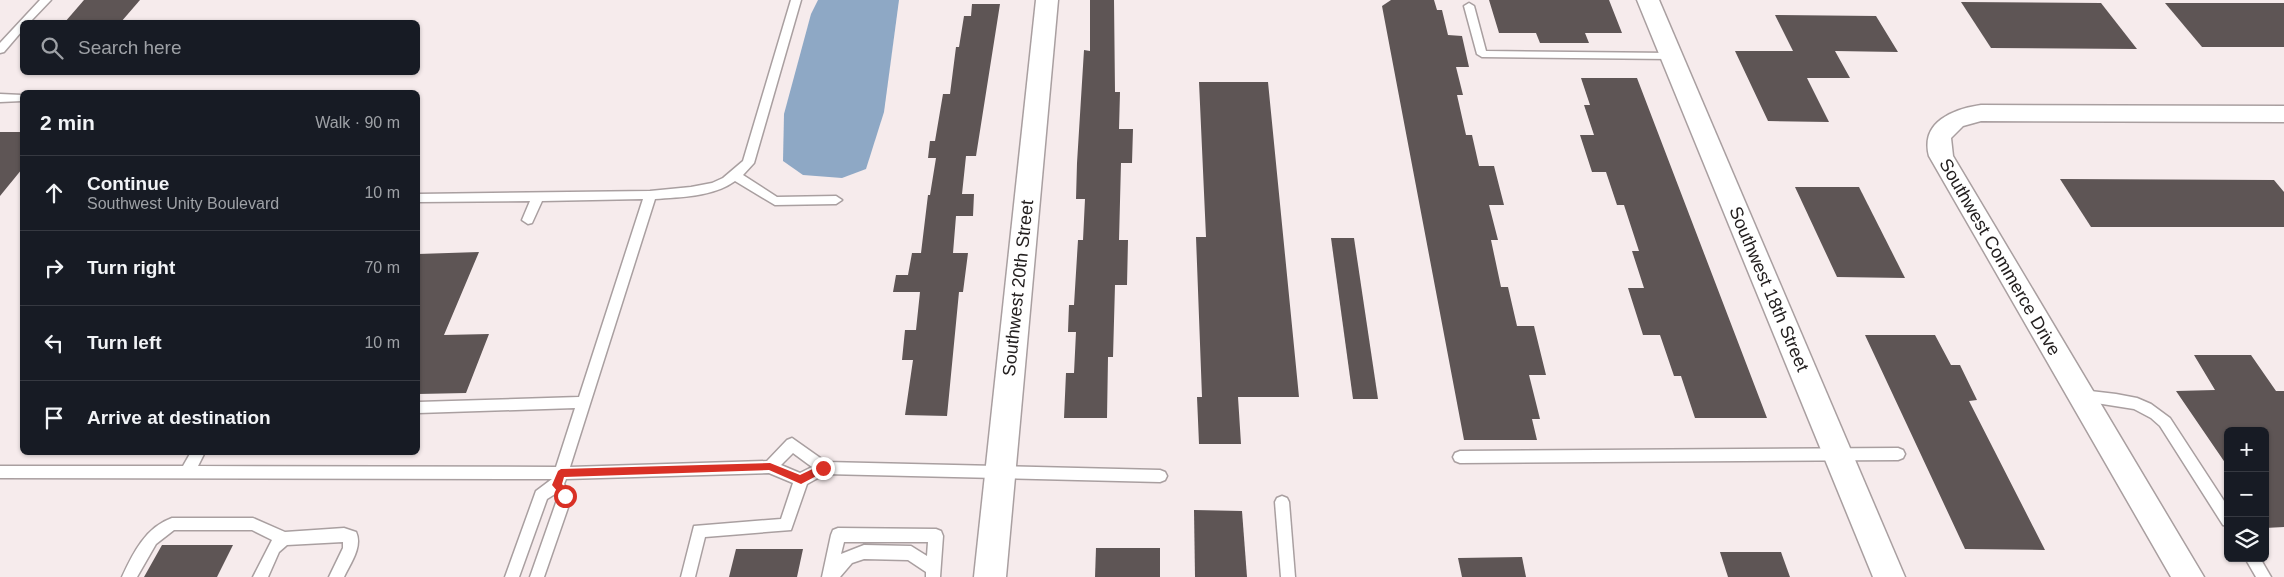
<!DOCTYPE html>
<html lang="en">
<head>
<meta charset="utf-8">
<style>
  :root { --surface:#171b24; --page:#242831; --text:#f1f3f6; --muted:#9ea1a6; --line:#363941 }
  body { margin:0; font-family:Arial,sans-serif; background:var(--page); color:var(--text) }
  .controls { position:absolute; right:15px; bottom:15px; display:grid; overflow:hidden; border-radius:8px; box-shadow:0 1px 4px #0004 }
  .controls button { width:45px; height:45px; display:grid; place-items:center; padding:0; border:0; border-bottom:1px solid var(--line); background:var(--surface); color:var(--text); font:25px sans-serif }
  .stop { position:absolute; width:15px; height:15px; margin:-11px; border:4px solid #d93025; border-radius:50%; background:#fff }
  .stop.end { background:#d93025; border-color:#fff; box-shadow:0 1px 5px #0008 }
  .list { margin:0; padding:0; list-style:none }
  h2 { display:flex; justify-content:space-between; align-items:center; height:65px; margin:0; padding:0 20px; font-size:21px }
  h2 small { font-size:16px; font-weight:400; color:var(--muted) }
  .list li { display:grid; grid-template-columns:32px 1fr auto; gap:15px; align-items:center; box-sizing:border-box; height:75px; padding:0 20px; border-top:1px solid var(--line) }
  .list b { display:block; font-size:19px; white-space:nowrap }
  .list p { margin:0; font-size:16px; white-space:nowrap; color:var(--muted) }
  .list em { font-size:16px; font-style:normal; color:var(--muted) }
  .icon { flex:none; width:28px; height:28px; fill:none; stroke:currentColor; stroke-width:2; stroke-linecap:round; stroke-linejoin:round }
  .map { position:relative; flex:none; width:2284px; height:577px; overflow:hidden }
  .search { position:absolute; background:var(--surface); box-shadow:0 1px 4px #0004; left:20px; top:20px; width:400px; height:55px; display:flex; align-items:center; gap:12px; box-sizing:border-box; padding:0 18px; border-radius:8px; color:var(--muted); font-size:19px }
  .panel { position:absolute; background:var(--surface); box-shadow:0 1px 4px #0004; left:20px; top:90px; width:400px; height:365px; border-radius:8px }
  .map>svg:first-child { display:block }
  .water { fill:#8ea8c5 }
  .building { fill:#5e5555 }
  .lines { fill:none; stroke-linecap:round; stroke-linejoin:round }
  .lane-casing { stroke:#a99fa0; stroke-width:3 }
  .street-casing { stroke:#a99fa0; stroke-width:3 }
  .lane { fill:#fff; fill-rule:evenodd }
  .street { fill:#fff; fill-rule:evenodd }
  .route { fill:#d93025 }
  .labels { text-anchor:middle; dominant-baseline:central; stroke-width:5; stroke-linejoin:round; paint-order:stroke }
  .street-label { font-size:18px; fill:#242020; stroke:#fff }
</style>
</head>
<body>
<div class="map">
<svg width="2284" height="577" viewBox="0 0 2284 577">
  <rect width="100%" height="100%" fill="#f6ebec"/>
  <path class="water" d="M818,0H899L884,112L866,169L842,178L803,175L783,161L784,114L811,14Z"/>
  <g class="building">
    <path d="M84,0H140L121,22H65Z"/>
    <path d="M1090,0H1114L1115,92H1120L1119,129H1133L1132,163H1121L1119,240H1128L1127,285H1115L1113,357H1108L1107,418H1064L1066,373H1074L1076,332H1068L1069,305H1074L1078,240H1083L1085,199H1076L1077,163L1084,50L1090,51Z"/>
    <path d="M1391,0H1434L1437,10H1442L1448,35L1462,36L1469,67H1456L1463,95H1457L1466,135H1472L1479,166H1494L1504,205H1489L1498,240H1491L1501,287H1508L1517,326H1534L1546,375H1529L1540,419H1532L1537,440H1464L1382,6Z"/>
    <path d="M1489,0H1609L1622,33H1585L1589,43H1540L1536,33H1499Z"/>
    <path d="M1961,2L2101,3L2137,49L1991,48Z"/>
    <path d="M2165,3H2284V47H2202Z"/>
    <path d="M972,4H1000L976,156H966L962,194H974L973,216H956L953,253H968L963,292H959L947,416L905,415L913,360H902L905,330H916L920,292H893L896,275H908L912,253H921L928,195H930L936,158H928L930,141H935L943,94H950L956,47H959L964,16H971Z"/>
    <path d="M1775,15L1876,16L1898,52L1835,51L1850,78H1807L1829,122L1768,121L1735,51H1793Z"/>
    <path d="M1581,78H1637L1767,418H1695L1681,376H1674L1660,335H1643L1628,288H1644L1632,251H1639L1624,205H1617L1606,172H1592L1580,135H1594L1584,105H1590Z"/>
    <path d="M1199,82H1268L1299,397H1238L1241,444H1199L1197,397H1202L1196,237H1206Z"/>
    <path d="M0,132H22V169L0,196Z"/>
    <path d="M2060,179L2274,180L2284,192V227H2091Z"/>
    <path d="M1795,187H1859L1905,278L1837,277Z"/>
    <path d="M1331,238H1354L1378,399H1353Z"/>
    <path d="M479,252L444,335L489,334L466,393L418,394V254Z"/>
    <path d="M1865,335H1935L1951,365H1960L1977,400L1969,401L2045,550L1965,549Z"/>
    <path d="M2194,355H2251L2276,391H2284V527L2265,528V431H2228V467L2176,391L2215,390Z"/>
    <path d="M1194,510L1242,511L1247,577H1195Z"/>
    <path d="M162,545H233L217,577H144Z"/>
    <path d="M1096,548H1160V577H1095Z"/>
    <path d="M736,549H803L797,577H729Z"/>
    <path d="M1720,552H1781L1790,577H1728Z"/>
    <path d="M1522,557L1526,577H1462L1458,558Z"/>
  </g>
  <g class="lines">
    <defs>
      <g id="lane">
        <path d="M40,0H51L30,22H22V31L4,52L0,53V43Z"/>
        <path d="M791,0H801L754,163L743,175L777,197L836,196L842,200L836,204L775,205L735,181C713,197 681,197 655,199L570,467L767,461L787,440L792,438L826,462L1160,470L1165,472L1167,476L1165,480L1160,482L825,474L807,484L791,530L705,537L695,577H681L694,526L781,519L793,483L769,473L566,479L564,484L572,496L544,577H530L558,497L555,494L547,499L519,577H505L536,491L552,479L0,478V466H183L191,452H205L198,466L556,467L575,408L418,413V402L579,397L643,199L542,201L532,223L528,224L522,220L530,201L418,202V194L650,191L691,187L712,183L723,178L743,161ZM793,453L812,467L800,473L781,465Z"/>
        <path d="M1469,3L1474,6L1486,51L1671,53L1676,56L1671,59L1482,57L1477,54L1464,6Z"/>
        <path d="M0,94L22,95V101L0,102Z"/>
        <path d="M2082,390L2116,394L2137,398L2151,404L2170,418L2228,507V526L2223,525L2160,426L2151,418L2134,409L2077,400L2075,396L2077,392Z"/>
        <path d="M1898,448L1903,450L1905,454L1903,458L1898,460L1460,463L1455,461L1453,457L1455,453L1460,451Z"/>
        <path d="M1282,496L1287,498L1289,502L1295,577H1281L1275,502L1277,498Z"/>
        <path d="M172,518H253L285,532L344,528L356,532C363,547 350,564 344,577H329L343,548V542L287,545L279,552L268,577H253L272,540L252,530H174L156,544L137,577H122C133,553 146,527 172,518Z"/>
        <path d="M838,528L936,529L941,531L943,536L940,577H926V572L908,560L864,559L852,563L840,577H822L831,535L833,530ZM844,542H928L927,556L911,546L864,545L841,554Z"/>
        <path d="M2245,558H2260L2271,577H2256Z"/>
      </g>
      <g id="street">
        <path d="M1036,0H1058L1006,577H974Z"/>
        <path d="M1637,0H1659L1905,577H1873Z"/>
        <path d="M1981,105L2284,106V122L1981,121L1963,126L1951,138L1953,156L2204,577H2171L1929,156C1920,122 1953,109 1981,105Z"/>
      </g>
    </defs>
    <use href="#lane" class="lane-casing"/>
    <use href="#street" class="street-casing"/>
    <use href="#lane" class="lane"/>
    <use href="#street" class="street"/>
  </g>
  <path class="route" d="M770,463L800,475L823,464L828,468L826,471L801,484L769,470L564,477L562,484L570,496L565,500L552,485L558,471L561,469Z"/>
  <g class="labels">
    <g class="street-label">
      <text transform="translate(2000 257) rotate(60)">Southwest Commerce Drive</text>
      <text transform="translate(1018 288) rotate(-84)">Southwest 20th Street</text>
      <text transform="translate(1769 289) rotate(67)">Southwest 18th Street</text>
    </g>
  </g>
</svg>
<div class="controls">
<button>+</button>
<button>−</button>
<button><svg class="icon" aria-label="layers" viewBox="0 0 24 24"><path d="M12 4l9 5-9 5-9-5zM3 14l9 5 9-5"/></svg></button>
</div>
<div class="stop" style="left:565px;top:496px"></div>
<div class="stop end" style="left:823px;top:468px"></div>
<div class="search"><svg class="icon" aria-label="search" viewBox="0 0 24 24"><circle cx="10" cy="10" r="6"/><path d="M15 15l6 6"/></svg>Search here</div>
<section class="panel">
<h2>2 min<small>Walk · 90 m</small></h2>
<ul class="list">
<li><svg class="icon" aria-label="ahead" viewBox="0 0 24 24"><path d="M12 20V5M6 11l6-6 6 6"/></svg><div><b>Continue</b><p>Southwest Unity Boulevard</p></div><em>10 m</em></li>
<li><svg class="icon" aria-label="right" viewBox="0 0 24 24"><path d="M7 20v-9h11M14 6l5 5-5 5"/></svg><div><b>Turn right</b></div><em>70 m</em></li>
<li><svg class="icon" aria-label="left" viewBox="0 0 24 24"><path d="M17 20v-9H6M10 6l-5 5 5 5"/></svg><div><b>Turn left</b></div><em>10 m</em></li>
<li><svg class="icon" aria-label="arrive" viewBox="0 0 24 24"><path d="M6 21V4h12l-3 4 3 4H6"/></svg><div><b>Arrive at destination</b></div></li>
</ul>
</section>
</div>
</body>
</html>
